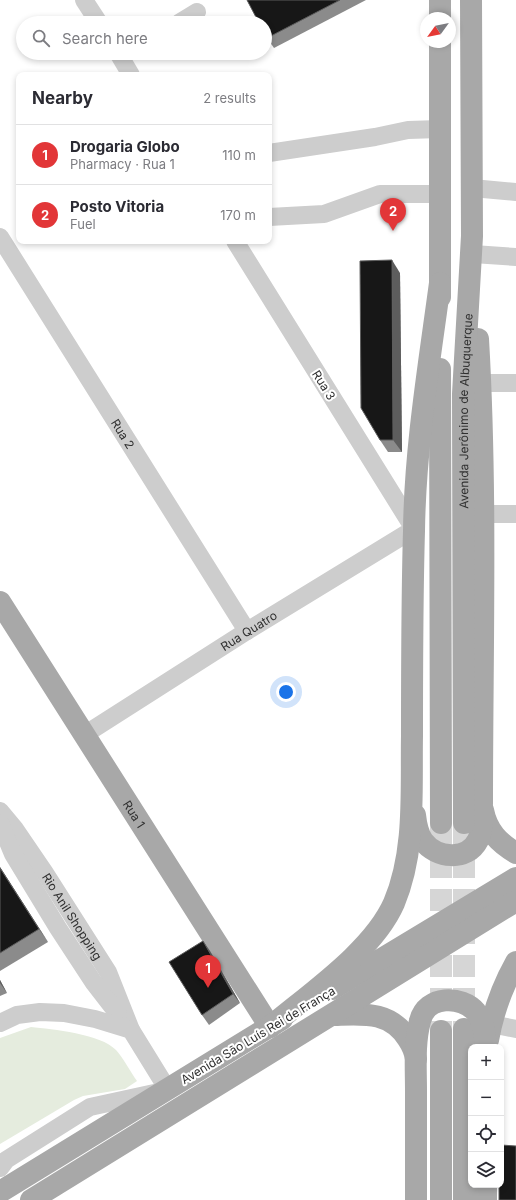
<!DOCTYPE html>
<html lang="en">
<head>
<meta charset="utf-8">
<style>
  :root { --surface:#fff; --page:#f7f7f7; --text:#2b2b33; --muted:#7c7c81; --line:#e1e1e2; --accent:#e23638 }
  body { margin:0; font-family:Inter,sans-serif; background:var(--page); color:var(--text) }
  .controls { position:absolute; right:12px; bottom:12px; display:grid; overflow:hidden; border-radius:8px; box-shadow:0 2px 6px #0003 }
  .controls button { width:36px; height:36px; display:grid; place-items:center; padding:0; border:0; border-bottom:1px solid var(--line); background:var(--surface); color:var(--text); font:20px sans-serif }
  .compass { position:absolute; left:420px; top:12px; width:36px; height:36px; border-radius:50%; background:var(--surface); box-shadow:0 2px 6px #0003; rotate:237deg }
  .you { position:absolute; left:286px; top:692px; width:14px; height:14px; margin:-10px; border:3px solid #fff; border-radius:50%; background:#1a73e8; box-shadow:0 0 0 6px #1a73e833 }
  .badge { display:grid; place-items:center; width:26px; height:26px; border-radius:50%; background:var(--accent); color:#fff; font-size:13px; font-weight:700 }
  .pin { position:absolute; translate:-50% -33px; filter:drop-shadow(0 1px 2px #0008) }
  .pin::after { content:''; position:absolute; top:21px; width:14px; height:12px; background:inherit; clip-path:polygon(0 0,100% 0,50% 100%) }
  .list { margin:0; padding:0; list-style:none }
  h2 { display:flex; justify-content:space-between; align-items:center; height:52px; margin:0; padding:0 16px; font-size:17px }
  h2 small { font-size:13px; font-weight:400; color:var(--muted) }
  .list li { display:grid; grid-template-columns:26px 1fr auto; gap:12px; align-items:center; box-sizing:border-box; height:60px; padding:0 16px; border-top:1px solid var(--line) }
  .list b { display:block; font-size:15px; white-space:nowrap }
  .list p { margin:0; font-size:13px; white-space:nowrap; color:var(--muted) }
  .list em { font-size:13px; font-style:normal; color:var(--muted) }
  .icon { flex:none; width:22px; height:22px; fill:none; stroke:currentColor; stroke-width:2; stroke-linecap:round; stroke-linejoin:round }
  .map { position:relative; flex:none; width:516px; height:1200px; overflow:hidden }
  .search { position:absolute; background:var(--surface); box-shadow:0 2px 6px #0003; left:16px; top:16px; width:256px; height:44px; display:flex; align-items:center; gap:10px; box-sizing:border-box; padding:0 14px; border-radius:22px; color:var(--muted); font-size:15px }
  .panel { position:absolute; background:var(--surface); box-shadow:0 2px 6px #0003; left:16px; top:72px; width:256px; height:172px; border-radius:8px }
  .map>svg:first-child { display:block }
  .green { fill:#e5ecde }
  .lines { fill:none; stroke-linecap:round; stroke-linejoin:round }
  .major-tunnel { stroke:#d6d6d6; stroke-width:22; stroke-dasharray:22 11; stroke-linecap:butt }
  .minor { stroke:#cdcdcd; stroke-width:18 }
  .major { stroke:#a8a8a8; stroke-width:22 }
  .wall { fill:#8b8b8b }
  .shaded-wall { fill:#5d5d5d }
  .building { fill:#171717; stroke:#5d5d5d }
  .labels { text-anchor:middle; dominant-baseline:central; stroke-width:4; stroke-linejoin:round; paint-order:stroke }
  .street-label { font-size:12px; fill:#303030; stroke:#fff }
</style>
</head>
<body>
<div class="map">
<svg width="516" height="1200" viewBox="0 0 516 1200">
  <rect width="100%" height="100%" fill="#fff"/>
  <path class="green" d="M31,1027C52,1029 101,1034 116,1050C124,1059 130,1071 137,1081L125,1089L83,1096L74,1100L0,1144V1038Z"/>
  <g class="lines">
    <g class="major-tunnel">
      <path d="M441,823V1031"/>
      <path d="M464,823V1029"/>
    </g>
    <g class="minor">
      <path d="M84,0L99,23"/>
      <path d="M179,23L197,12"/>
      <path d="M118,53L131,75"/>
      <path d="M269,153L375,137L408,130L440,129"/>
      <path d="M472,188L516,192"/>
      <path d="M269,217L324,214L380,194H440"/>
      <path id="s1" d="M0,237L247,631"/>
      <path d="M473,254L516,257"/>
      <path d="M481,383H516"/>
      <path d="M483,514H516"/>
      <path id="s2" d="M84,735L247,631L414,529L235,241"/>
      <path id="s3" d="M0,811L15,829L45,873L108,972L131,1030"/>
      <path d="M0,823L13,854L58,928L94,983L118,1014"/>
      <path d="M0,1023L17,1015L40,1012L64,1013L95,1019L131,1030L168,1090L90,1107L6,1160L0,1168"/>
      <path d="M491,1024L516,1029"/>
    </g>
    <g class="major">
      <path d="M440,0V18"/>
      <path d="M440,297V42"/>
      <path d="M440,369L441,823"/>
      <path id="s4" d="M0,602L270,1027"/>
      <path d="M483,810C487,831 499,843 516,853"/>
      <path d="M415,815C416,824 417,833 423,841C436,858 467,862 478,840C483,830 481,814 482,803C482,649 487,494 478,339"/>
      <path id="s5" d="M464,823L463,394L472,236L471,0"/>
      <path d="M332,989L516,878"/>
      <path d="M335,1015C364,1014 390,1011 408,1039C412,1045 415,1052 416,1059"/>
      <path d="M270,1027C309,994 373,951 394,903C416,851 411,791 412,736C412,668 412,599 414,531C415,448 429,365 440,283"/>
      <path d="M464,1029V1200"/>
      <path d="M441,1031V1200"/>
      <path d="M488,1040C493,1012 502,987 516,962"/>
      <path d="M0,1192L282,1019"/>
      <path d="M31,1200L516,901"/>
      <path d="M416,1200C416,1164 416,1127 416,1091C416,1068 414,1043 420,1021C426,995 462,995 476,1012C484,1021 485,1036 486,1047"/>
      <path d="M486,1200V1185"/>
    </g>
  </g>
  <g class="wall">
    <path d="M247,0H366L274,48L267,38Z"/>
    <path d="M400,273L402,452H388L380,440Z"/>
    <path d="M0,867L48,942L0,971Z"/>
    <path d="M203,941L210,951L240,1003L209,1025L202,1015Z"/>
    <path d="M0,980L7,993L0,996Z"/>
  </g>
  <g class="shaded-wall">
    <path d="M392,260L400,273L402,452L393,440Z"/>
    <path d="M0,867L48,942L39,929L0,868Z"/>
    <path d="M203,941L210,951L240,1003L233,994Z"/>
    <path d="M0,980L7,993L0,983Z"/>
  </g>
  <g class="building">
    <path d="M247,0H340L267,38L265,35V23H259Z"/>
    <path d="M392,260L393,440H380L361,408L360,261Z"/>
    <path d="M0,868L39,929L0,953Z"/>
    <path d="M203,941L233,994L202,1015L169,962Z"/>
    <path d="M501,1145L516,1146V1200H499V1185H501Z"/>
  </g>
  <g class="labels">
    <g class="street-label">
      <text transform="translate(324 385) rotate(58)">Rua 3</text>
      <text stroke="none"><textPath href="#s5" startOffset="412">Avenida Jerônimo de Albuquerque</textPath></text>
      <text stroke="none"><textPath href="#s1" startOffset="232">Rua 2</textPath></text>
      <text stroke="none"><textPath href="#s2" startOffset="195">Rua Quatro</textPath></text>
      <text stroke="none"><textPath href="#s4" startOffset="251">Rua 1</textPath></text>
      <text stroke="none"><textPath href="#s3" startOffset="128">Rio Anil Shopping</textPath></text>
      <text transform="translate(258 1035) rotate(-31)">Avenida São Luís Rei de França</text>
    </g>
  </g>
</svg>
<div class="controls">
<button>+</button>
<button>−</button>
<button><svg class="icon" aria-label="locate" viewBox="0 0 24 24"><circle cx="12" cy="12" r="6"/><path d="M12 2v4M12 18v4M2 12h4M18 12h4"/></svg></button>
<button><svg class="icon" aria-label="layers" viewBox="0 0 24 24"><path d="M12 4l9 5-9 5-9-5zM3 14l9 5 9-5"/></svg></button>
</div>
<svg class="compass" viewBox="-18 -18 36 36"><path d="M0-13l5 13h-10z" fill="#e53935"/><path d="M0 13l5-13h-10z" fill="#7c7c81"/></svg>
<div class="you"></div>
<div class="pin badge" style="left:208px;top:988px">1</div>
<div class="pin badge" style="left:393px;top:231px">2</div>
<div class="search"><svg class="icon" aria-label="search" viewBox="0 0 24 24"><circle cx="10" cy="10" r="6"/><path d="M15 15l6 6"/></svg>Search here</div>
<section class="panel">
<h2>Nearby<small>2 results</small></h2>
<ul class="list">
<li><span class="badge">1</span><div><b>Drogaria Globo</b><p>Pharmacy · Rua 1</p></div><em>110 m</em></li>
<li><span class="badge">2</span><div><b>Posto Vitoria</b><p>Fuel</p></div><em>170 m</em></li>
</ul>
</section>
</div>
</body>
</html>
